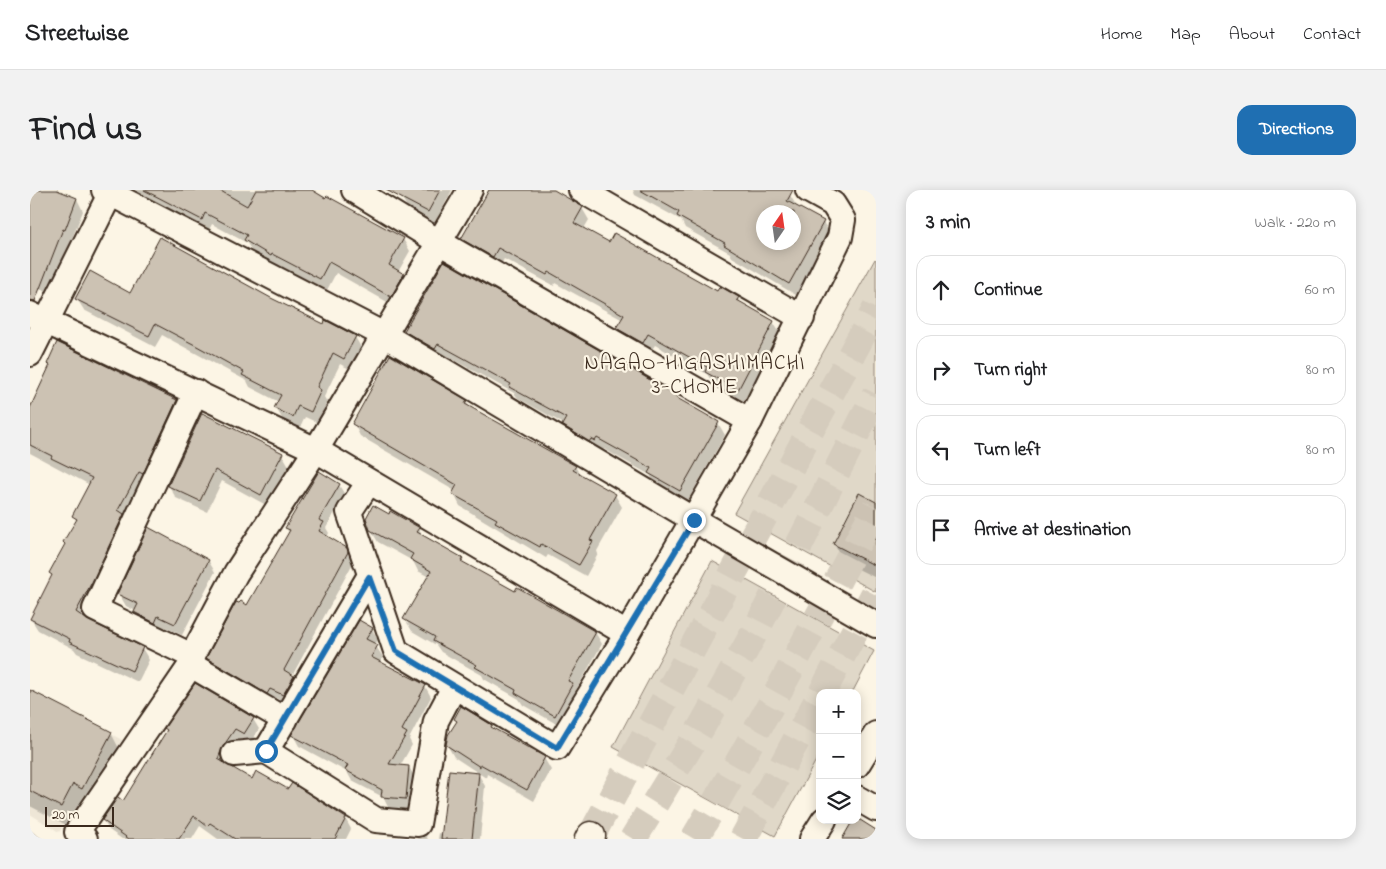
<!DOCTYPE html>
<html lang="en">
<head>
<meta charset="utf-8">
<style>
  :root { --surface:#fff; --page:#f2f2f2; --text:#202124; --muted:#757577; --line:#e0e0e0; --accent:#1f6fb2 }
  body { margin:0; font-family:"Indie Flower",sans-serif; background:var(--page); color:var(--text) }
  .controls { position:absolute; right:15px; bottom:15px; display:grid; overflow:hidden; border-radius:10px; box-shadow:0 2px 12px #0003 }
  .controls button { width:45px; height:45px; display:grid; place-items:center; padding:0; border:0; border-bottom:1px solid var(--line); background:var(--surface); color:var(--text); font:25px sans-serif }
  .compass { position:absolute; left:726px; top:15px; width:45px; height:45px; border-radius:50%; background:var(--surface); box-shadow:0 2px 12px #0003; rotate:13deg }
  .scale { position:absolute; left:15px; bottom:12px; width:69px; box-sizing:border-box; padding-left:5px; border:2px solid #3b2a1e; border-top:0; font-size:14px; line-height:18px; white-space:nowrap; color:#3b2a1e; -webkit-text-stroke:4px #fcf5e5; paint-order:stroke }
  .stop { position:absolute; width:15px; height:15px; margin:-11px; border:4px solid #1f6fb2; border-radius:50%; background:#fff }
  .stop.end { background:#1f6fb2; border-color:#fff; box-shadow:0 1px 5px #0008 }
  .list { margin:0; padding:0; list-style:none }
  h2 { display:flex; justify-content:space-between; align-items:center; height:65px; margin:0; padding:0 20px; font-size:21px }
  h2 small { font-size:16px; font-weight:400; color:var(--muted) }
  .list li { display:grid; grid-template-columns:32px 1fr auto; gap:15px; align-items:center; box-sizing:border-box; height:70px; margin:0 10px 10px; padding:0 10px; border:1px solid var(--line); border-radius:15px }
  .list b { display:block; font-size:19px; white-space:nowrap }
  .list em { font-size:16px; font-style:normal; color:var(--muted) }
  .icon { flex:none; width:28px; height:28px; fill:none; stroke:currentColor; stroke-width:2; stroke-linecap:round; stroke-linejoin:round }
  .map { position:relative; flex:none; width:846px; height:649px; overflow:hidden; border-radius:15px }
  header { display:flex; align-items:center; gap:30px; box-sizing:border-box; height:70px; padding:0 25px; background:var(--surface); border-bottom:1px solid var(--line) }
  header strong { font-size:24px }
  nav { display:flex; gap:28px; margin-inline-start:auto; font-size:18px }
  .intro { display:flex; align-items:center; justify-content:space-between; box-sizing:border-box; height:120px; padding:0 30px }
  h1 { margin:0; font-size:35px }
  .button { padding:12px 22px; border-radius:15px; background:var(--accent); color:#fff; font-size:18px; font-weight:700 }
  main { display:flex; gap:30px; padding:0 30px }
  aside { flex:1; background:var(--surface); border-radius:15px; box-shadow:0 2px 12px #0003 }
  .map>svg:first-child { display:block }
  .built { fill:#eee6d6 }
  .green { fill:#e0d8c8; stroke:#8e8173 }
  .shadow { fill:#0003; fill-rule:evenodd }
  .building { fill:#ccc2b3; stroke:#3b2a1e; fill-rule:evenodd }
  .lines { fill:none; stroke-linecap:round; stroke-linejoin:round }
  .trunk-tunnel { stroke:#d5ccbd; stroke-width:28; stroke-dasharray:28 14; stroke-linecap:butt }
  .motorway-tunnel { stroke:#d5ccbd; stroke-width:28; stroke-dasharray:28 14; stroke-linecap:butt }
  .minor-casing { stroke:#3b2a1e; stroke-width:28 }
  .trunk-casing { stroke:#3b2a1e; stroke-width:31 }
  .minor { stroke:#fcf5e5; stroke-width:24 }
  .trunk { stroke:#fcf5e5; stroke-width:28 }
  .route { stroke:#1f6fb2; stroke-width:6 }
  .labels { text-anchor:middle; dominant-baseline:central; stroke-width:4.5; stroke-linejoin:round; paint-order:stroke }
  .neighbourhood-label { font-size:21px; letter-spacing:1px; fill:#3b2a1e; stroke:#fcf5e5 }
</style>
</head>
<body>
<header>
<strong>Streetwise</strong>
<nav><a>Home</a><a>Map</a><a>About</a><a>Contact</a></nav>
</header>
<div class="intro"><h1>Find us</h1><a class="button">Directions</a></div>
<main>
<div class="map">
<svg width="846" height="649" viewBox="0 0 846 649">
  <rect width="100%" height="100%" fill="#fcf5e5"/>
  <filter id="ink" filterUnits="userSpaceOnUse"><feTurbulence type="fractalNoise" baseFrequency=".02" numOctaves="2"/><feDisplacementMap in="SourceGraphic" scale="10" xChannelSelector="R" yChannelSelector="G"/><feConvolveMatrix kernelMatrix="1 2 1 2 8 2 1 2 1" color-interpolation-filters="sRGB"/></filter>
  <g filter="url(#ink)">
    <path class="built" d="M0,500L92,550L29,642L0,624Z"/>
    <g class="green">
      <path d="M845,69L846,70V402L704,323Z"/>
      <path d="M682,371L844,461L822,503H790V563L745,646L583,557Z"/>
    </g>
    <g class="shadow">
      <path d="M0,0H26L47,9L53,21L20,103L7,98L0,116Z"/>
      <path d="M107,0H282L373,49L380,61L368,82L373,85L380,97L368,118L306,83L297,100L249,75L248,77L222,62L217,53L182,34L179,40L110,6Z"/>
      <path d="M367,0H366H422L405,33L379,20Z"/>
      <path d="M458,0H521L552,18L559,30L553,40L579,54L688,102L708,108L711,114L743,132L750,143L714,211L683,193L677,184L625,155L619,164L594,150L588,138L593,130L525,93L524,96L474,69L469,78L439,60L433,49Z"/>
      <path d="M603,0H752L760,5L767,17L793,32L800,44L766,105L702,67L700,63L655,38L651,30L605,5ZM734,22H764V52H734Z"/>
      <path d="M101,104L240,109L294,135L325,147L332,159L321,180L310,174L294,207L297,212L288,233L275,227L270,238L253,230L246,218L249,212L220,197L217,191L132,145L125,157L54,120L47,109Z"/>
      <path d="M375,141L648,211L688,233L695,245L657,312L626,295L620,285L574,259L572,262L540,247L534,234L488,208L484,203L415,165L412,170L382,153Z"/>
      <path d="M18,174L146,211L153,223L69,404L54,430L112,458L119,470L108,492L47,463L44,459L8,440L1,429L23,387L20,383L47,332L44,326L60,295L0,263V221L20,178Z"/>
      <path d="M436,211L440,218L545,276L550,285L585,305L592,317L567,361L568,364L556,386L518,365L516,368L430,316L424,304L425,301L330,246L324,234Z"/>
      <path d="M172,224L252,264L259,276L238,316L192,291L177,322L146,308L139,296Z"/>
      <path d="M309,295L315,305L296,338L299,343L297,347L316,359L323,373L262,486L269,498L259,515L246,508L244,513L184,479L178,468L217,416L260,343L256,338Z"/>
      <path d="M846,313V388L814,372L804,354Z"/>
      <path d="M389,339L394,348L432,369L435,375L565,442L572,454L546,500L549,506L532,537L493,515L489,509L454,489L452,485L411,462L406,455L382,441L375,429L399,387L388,381L383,371L348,352L341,340Z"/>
      <path d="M178,370L185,382L152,445L135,437L132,444L112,434L106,421L96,416L89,404Z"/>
      <path d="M342,439L348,450L345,455L353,467L350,473L395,496L401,507L379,549L382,555L370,576L379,577L385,588L381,620L358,617L353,607L322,591L317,582L269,556L263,545Z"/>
      <path d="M0,511L81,543L93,566L44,639L0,616Z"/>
      <path d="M223,529L229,539L220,554L211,549L195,575L222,591L259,601L315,628L321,639L316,649H188L170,636L162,649H92L79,640L73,630L93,612L137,541L136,538Z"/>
      <path d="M425,529L461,536L464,540L514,568L521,580L504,611L457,584L456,588L424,567L417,555L427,532Z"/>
      <path d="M449,585L455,596L450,649H408L409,643L413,644Z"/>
      <path d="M0,640L13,649H0Z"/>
      <path d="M396,646L398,649H369H387Z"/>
    </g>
    <g class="building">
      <path d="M0,0H27L47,8L35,40L33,39L5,111L0,110Z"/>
      <path d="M114,0H189L217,16L226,0H282L295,8L297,6L374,48L359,75L374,84L361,107L299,72L290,89L242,64L241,66L214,50L217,45L175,23L172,30Z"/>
      <path d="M356,0H410L398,22Z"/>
      <path d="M459,0H524L553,17L544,33L579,52L584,43L687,101L690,96L709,107L707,110L744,131L708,200L675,182L677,177L618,144L613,153L586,138L594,125L519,82L517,85L468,58L463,67L431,49Z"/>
      <path d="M610,0H763L757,11L794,31L759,94L694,55L695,53L647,26L649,22ZM734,22H764V52H734Z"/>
      <path d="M130,47L241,108L294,134L295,130L326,146L314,169L303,163L287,197L291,200L281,222L268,216L263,227L244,218L251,205L212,185L214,182L165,155L125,134L119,146L45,109L60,81L100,103Z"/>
      <path d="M414,71L604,180L647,207V208L689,232L650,301L618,283L621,278L567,248L565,251L561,249L559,252L532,235L536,228L479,197L481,194L408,154L405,159L374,141Z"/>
      <path d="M27,152L147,210L113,284L109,282L88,320L94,324L62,392L46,422L59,431L113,457L102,481L39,452L40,449L0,429L22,385L19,383L35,354L33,352L47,329L42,326L62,288L21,268L22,266L0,255V218L20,175L17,174Z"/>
      <path d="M360,165L437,210L435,214L546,276L543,280L586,304L560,350L563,351L549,375L511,354L510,357L465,332L467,329L422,304L427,295L322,234Z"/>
      <path d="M172,223L253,263L231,305L185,280L170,311L138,296Z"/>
      <path d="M289,281L310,294L289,330L294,332L289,341L317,358L318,362L254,480L264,486L253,505L240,499L237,504L176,468L206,412L209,413L211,411L217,415L260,340L255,338Z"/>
      <path d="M829,303L846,312V376L803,354Z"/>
      <path d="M343,315L359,324L360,321L390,338L387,342L433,368L431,371L485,401L487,397L566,442L538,491L543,493L525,526L485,503L486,500L445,477L447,475L403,451L405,447L373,429L401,381L380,369L383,364L340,340L336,328Z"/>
      <path d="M118,337L179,370L145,434L128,426L125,433L104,422L108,414L87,404Z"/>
      <path d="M329,430L343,438L336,449L348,455L341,467L396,495L372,540L377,543L359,574L379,576L376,609L351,607L352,600L315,580L318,575L261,545Z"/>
      <path d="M165,493L224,528L214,544L205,539L192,558L188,569L222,589L226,581L258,599L262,593L316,628L305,649H205L180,633L177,636L164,626L149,649H99L72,630L88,607L93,611L137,540L134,538Z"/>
      <path d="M0,500L82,542L52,599L43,594L31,617L0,601Z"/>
      <path d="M431,516L462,535L461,537L515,567L497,600L450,574V577L416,555L418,545L427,531L424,529Z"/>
      <path d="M419,580L449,583L442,649H411Z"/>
      <path d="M827,628L846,640V649H812L823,630H827Z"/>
    </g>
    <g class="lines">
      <g class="trunk-tunnel">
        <path d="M792,503L846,401"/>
        <path d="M561,646L846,119"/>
        <path d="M713,649L790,506"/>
      </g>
      <g class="motorway-tunnel">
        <path d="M603,649L672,536L726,440L846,204"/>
        <path d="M664,649C729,540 788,429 846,317"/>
      </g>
      <defs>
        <g id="minor">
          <path d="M74,0L354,145L664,330L846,435"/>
          <path d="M324,0L409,52L720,231"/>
          <path d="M551,0L772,128"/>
          <path d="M0,124L286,260L597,444"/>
          <path d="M0,164L82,0"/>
          <path d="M339,292L319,322L366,461L527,558L597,444L720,231L810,47L813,30L803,14L778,0"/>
          <path d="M339,387L236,561L346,630L388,634L406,531L424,497"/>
          <path d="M162,466L65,419L166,202"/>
          <path d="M161,475L255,530"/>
          <path d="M204,564L236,561"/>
          <path d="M827,575L846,544"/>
          <path d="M827,608L846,619"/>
          <path d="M55,649L47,642L161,475L162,466L206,383L286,260L440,0"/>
          <path d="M782,649L794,630"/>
        </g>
        <path id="trunk" d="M559,649L561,646"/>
      </defs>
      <use href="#minor" class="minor-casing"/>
      <use href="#trunk" class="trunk-casing"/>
      <use href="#minor" class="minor"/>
      <use href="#trunk" class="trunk"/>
    </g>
  </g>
  <g class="lines" filter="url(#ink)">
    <path class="route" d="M236,561L339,387L366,461L527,558L664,330"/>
  </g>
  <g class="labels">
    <g class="neighbourhood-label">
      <text x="665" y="174">NAGAO-HIGASHIMACHI<tspan x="665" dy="24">3-CHOME</tspan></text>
    </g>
  </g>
</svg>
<div class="controls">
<button>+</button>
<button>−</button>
<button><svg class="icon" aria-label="layers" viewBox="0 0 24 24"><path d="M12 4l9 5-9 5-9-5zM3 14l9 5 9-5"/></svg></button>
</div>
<svg class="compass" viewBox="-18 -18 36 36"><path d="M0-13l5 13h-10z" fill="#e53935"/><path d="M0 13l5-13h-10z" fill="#757577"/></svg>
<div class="scale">20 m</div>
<div class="stop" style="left:236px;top:561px"></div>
<div class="stop end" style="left:664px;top:330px"></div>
</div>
<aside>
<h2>3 min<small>Walk · 220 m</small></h2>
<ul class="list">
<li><svg class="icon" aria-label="ahead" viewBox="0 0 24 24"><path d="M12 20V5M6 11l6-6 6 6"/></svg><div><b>Continue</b></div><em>60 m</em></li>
<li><svg class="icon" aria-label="right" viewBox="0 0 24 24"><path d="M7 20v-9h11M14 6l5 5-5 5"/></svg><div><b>Turn right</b></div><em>80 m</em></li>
<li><svg class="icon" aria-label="left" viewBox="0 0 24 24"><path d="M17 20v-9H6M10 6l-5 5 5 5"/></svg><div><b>Turn left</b></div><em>80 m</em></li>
<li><svg class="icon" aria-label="arrive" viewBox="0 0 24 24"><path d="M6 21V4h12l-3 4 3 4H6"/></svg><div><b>Arrive at destination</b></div></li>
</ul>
</aside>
</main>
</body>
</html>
